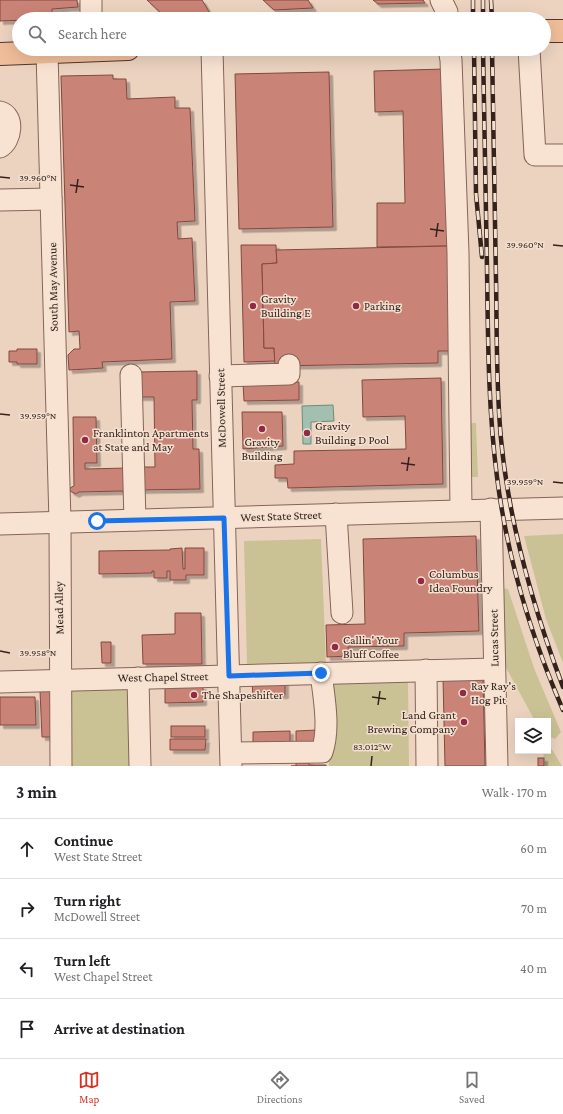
<!DOCTYPE html>
<html lang="en">
<head>
<meta charset="utf-8">
<style>
  :root { --surface:#fff; --page:#f2f2f2; --text:#202124; --muted:#757577; --line:#e0e0e0; --accent:#d93025 }
  body { margin:0; font-family:"Crimson Pro",serif; background:var(--page); color:var(--text) }
  .controls { position:absolute; right:12px; bottom:12px; display:grid; overflow:hidden; border-radius:0px; box-shadow:0 4px 16px #0002 }
  .controls button { width:36px; height:36px; display:grid; place-items:center; padding:0; border:0; border-bottom:1px solid var(--line); background:var(--surface); color:var(--text); font:20px sans-serif }
  .stop { position:absolute; width:12px; height:12px; margin:-9px; border:3px solid #1a73e8; border-radius:50%; background:#fff }
  .stop.end { background:#1a73e8; border-color:#fff; box-shadow:0 1px 4px #0008 }
  .list { margin:0; padding:0; list-style:none }
  h2 { display:flex; justify-content:space-between; align-items:center; height:52px; margin:0; padding:0 16px; font-size:17px }
  h2 small { font-size:13px; font-weight:400; color:var(--muted) }
  .list li { display:grid; grid-template-columns:26px 1fr auto; gap:12px; align-items:center; box-sizing:border-box; height:60px; padding:0 16px; border-top:1px solid var(--line) }
  .list b { display:block; font-size:15px; white-space:nowrap }
  .list p { margin:0; font-size:13px; white-space:nowrap; color:var(--muted) }
  .list em { font-size:13px; font-style:normal; color:var(--muted) }
  .icon { flex:none; width:22px; height:22px; fill:none; stroke:currentColor; stroke-width:2; stroke-linecap:round; stroke-linejoin:round }
  .map { position:relative; flex:none; width:563px; height:766px; overflow:hidden }
  .search { position:absolute; background:var(--surface); box-shadow:0 4px 16px #0002; left:12px; right:12px; top:12px; height:44px; display:flex; align-items:center; gap:10px; box-sizing:border-box; padding:0 14px; border-radius:22px; color:var(--muted); font-size:15px }
  .sheet { height:292px; background:var(--surface) }
  nav { display:flex; justify-content:space-around; align-items:center; box-sizing:border-box; height:56px; border-top:1px solid var(--line); background:var(--surface); font-size:11px; color:var(--muted) }
  nav a { display:grid; justify-items:center; gap:2px }
  nav .on { color:var(--accent) }
  .map>svg:first-child { display:block }
  .green { fill:#cac295 }
  .water { fill:#a3bfaf; stroke:#6a8c7b }
  .building { fill:#ca8377; stroke:#83483f; filter:url(#shadow) }
  .lines { fill:none; stroke-linecap:round; stroke-linejoin:round }
  .minor-casing { stroke:#856459; stroke-width:23 }
  .major-casing { stroke:#52352d; stroke-width:24 }
  .minor { stroke:#f8e3d3; stroke-width:21 }
  .major { stroke:#efbd98; stroke-width:22 }
  .rail-casing { stroke:#35221d; stroke-width:4.5 }
  .rail { stroke:#f4e0cf; stroke-width:3; stroke-dasharray:9; stroke-linecap:butt }
  .route { stroke:#1a73e8; stroke-width:5 }
  .ticks { fill:none; stroke:#35221d; stroke-width:1.5 }
  .poi-dot { fill:#922a46; stroke:#f4e0cf; stroke-width:1.5 }
  .labels { text-anchor:middle; dominant-baseline:central; stroke-width:3; stroke-linejoin:round; paint-order:stroke }
  .street-label { font-size:12px; fill:#35221d; stroke:#f4e0cf }
  .poi-label { font-size:12px; fill:#35221d; stroke:#f4e0cf; text-anchor:start }
  .ticks-label { font-size:10px; text-anchor:middle; fill:#35221d; stroke:#f4e0cf; stroke-width:3; stroke-linejoin:round; paint-order:stroke }
</style>
</head>
<body>
<div class="map">
<svg width="563" height="766" viewBox="0 0 563 766">
  <defs>
    <filter id="shadow"><feDropShadow dx="3.5" dy="3.5" stdDeviation="0" flood-color="#0004"/></filter>
  </defs>
  <rect width="100%" height="100%" fill="#ecd3c0"/>
  <g class="green">
    <path d="M466,423H476L478,477H468Z"/>
    <path d="M563,534V663L546,619L524,536Z"/>
    <path d="M321,539L326,664L247,666L244,541Z"/>
    <path d="M501,588L508,589L534,668L561,732L555,739L548,736V721H535L503,662Z"/>
    <path d="M408,678L409,766H329V679Z"/>
    <path d="M138,684L139,766H66L65,686Z"/>
    <path d="M548,743L562,766H545L543,751H548Z"/>
  </g>
  <path class="water" d="M333,405L334,421L311,422V444H303L302,406Z"/>
  <g class="building">
    <path d="M0,0H77L78,7L52,9V19L0,21Z"/>
    <path d="M147,0H202L211,15L165,17Z"/>
    <path d="M263,0H308L313,8L274,10Z"/>
    <path d="M373,0H423L425,3L378,4Z"/>
    <path d="M444,69L448,246L377,247V203H405L403,111L375,112L374,71Z"/>
    <path d="M329,72L333,227L239,229L235,74Z"/>
    <path d="M113,75V79H126L127,99L175,97V108H190L195,221L177,222L178,239L192,238L195,301L170,302L172,359L102,362L103,368L69,370L68,355L74,349H80L79,331L69,332L61,76Z"/>
    <path d="M241,245H276L277,263L262,264L264,348H274L275,361L244,362Z"/>
    <path d="M448,246L451,351H438V363L275,366L274,348H264L262,264L277,263L276,250Z"/>
    <path d="M17,349H37V364H17V362H9V351H17Z"/>
    <path d="M197,371V400H192L193,449H199L200,489L138,490V467H155L154,397H138L137,372Z"/>
    <path d="M441,378L443,484L288,488L287,478H275V465L294,464V451L406,449L405,416L363,417L362,380Z"/>
    <path d="M299,382V400L244,401L243,383Z"/>
    <path d="M242,412H282L283,446L243,449Z"/>
    <path d="M73,417H96L97,463H85V469L128,468L125,492L121,491L79,492L76,494L70,491V488L74,486Z"/>
    <path d="M476,536L479,631L404,633V646L348,647L349,656L327,657L326,625L365,624L363,539Z"/>
    <path d="M182,548L183,569H185V548H204V575H186V580H170V571H167V578H154V571H152V573L99,574V551L170,550V549Z"/>
    <path d="M175,613H201L202,664H143L142,635L175,634Z"/>
    <path d="M101,642H111V663H102Z"/>
    <path d="M483,677L485,766H445L443,678Z"/>
    <path d="M285,682V695L253,696L252,683Z"/>
    <path d="M203,686V702L165,703V687Z"/>
    <path d="M52,690L54,737H42L40,691Z"/>
    <path d="M0,697H35L36,725H0Z"/>
    <rect x="171" y="726" width="34" height="11"/>
    <path d="M317,730V745H296V731Z"/>
    <path d="M290,731V742L253,743V732Z"/>
    <path d="M170,739H206L205,750H170Z"/>
    <rect x="538" y="758" width="6" height="8"/>
    <path d="M296,761H309V765H326V766H291H296Z"/>
  </g>
  <g class="lines">
    <defs>
      <g id="minor">
        <path d="M91,0V19"/>
        <path d="M441,0L447,12V19"/>
        <path d="M212,49L231,766"/>
        <path d="M449,49L451,60L458,253L461,510"/>
        <path d="M529,49L535,155H563"/>
        <path d="M47,52L60,522L61,766"/>
        <path d="M0,112C15,116 11,141 0,147"/>
        <path d="M0,200L51,199"/>
        <path d="M131,375L135,520"/>
        <path d="M220,376L289,374V365"/>
        <path d="M491,509L497,766"/>
        <path d="M336,514L342,613"/>
        <path d="M0,524L563,508"/>
        <path d="M426,670L427,766"/>
        <path d="M138,678L140,766"/>
        <path d="M0,682L494,669"/>
        <path d="M231,753L322,752C330,728 324,698 321,673"/>
      </g>
      <g id="major">
        <path d="M544,31H563"/>
        <path d="M0,54L128,49"/>
      </g>
    </defs>
    <use href="#minor" class="minor-casing"/>
    <use href="#major" class="major-casing"/>
    <use href="#minor" class="minor"/>
    <use href="#major" class="major"/>
    <defs>
      <g id="rail">
        <path d="M473,0V19"/>
        <path d="M483,0V19"/>
        <path d="M491,0L492,19"/>
        <path d="M474,49L476,194L482,257"/>
        <path d="M483,49C484,122 486,195 487,268C488,338 488,408 497,477C507,557 531,636 563,710"/>
        <path d="M492,49C494,126 495,203 496,280C497,333 496,386 501,439C509,524 533,607 563,687"/>
      </g>
    </defs>
    <use href="#rail" class="rail-casing"/>
    <use href="#rail" class="rail"/>
  </g>
  <g class="lines">
    <path class="route" d="M97,521L224,518L229,676L321,673"/>
  </g>
  <path class="ticks" d="M0,177L10,178M70,185L84,187M76,193L78,179M430,229L444,231M436,237L438,223M553,245L563,246M0,414L10,415M401,463L415,465M407,471L409,457M553,482L563,483M0,651L10,653M372,697L386,699M378,705L380,691M371,766L372,756"/>
  <g class="poi-dot">
    <circle cx="253" cy="306" r="4"/>
    <circle cx="356" cy="306" r="4"/>
    <circle cx="262" cy="429" r="4"/>
    <circle cx="307" cy="433" r="4"/>
    <circle cx="85" cy="440" r="4"/>
    <circle cx="421" cy="581" r="4"/>
    <circle cx="335" cy="647" r="4"/>
    <circle cx="463" cy="693" r="4"/>
    <circle cx="194" cy="695" r="4"/>
    <circle cx="464" cy="722" r="4"/>
  </g>
  <g class="labels">
    <g class="street-label">
      <text transform="translate(53 287) rotate(-91)">South May Avenue</text>
      <text transform="translate(221 408) rotate(-91)">McDowell Street</text>
      <text transform="translate(281 516) rotate(-2)">West State Street</text>
      <text transform="translate(59 608) rotate(-91)">Mead Alley</text>
      <text transform="translate(494 638) rotate(-91)">Lucas Street</text>
      <text transform="translate(163 677) rotate(-1)">West Chapel Street</text>
    </g>
    <g class="poi-label">
      <text x="261" y="299">Gravity<tspan x="261" dy="14">Building E</tspan></text>
      <text x="364" y="306">Parking</text>
      <text x="315" y="426">Gravity<tspan x="315" dy="14">Building D Pool</tspan></text>
      <text x="93" y="433">Franklinton Apartments<tspan x="93" dy="14">at State and May</tspan></text>
      <text x="262" y="442" text-anchor="middle">Gravity<tspan x="262" dy="14">Building</tspan></text>
      <text x="429" y="574">Columbus<tspan x="429" dy="14">Idea Foundry</tspan></text>
      <text x="343" y="640">Callin' Your<tspan x="343" dy="14">Bluff Coffee</tspan></text>
      <text x="471" y="686">Ray Ray's<tspan x="471" dy="14">Hog Pit</tspan></text>
      <text x="202" y="695">The Shapeshifter</text>
      <text x="456" y="715" text-anchor="end">Land Grant<tspan x="456" dy="14">Brewing Company</tspan></text>
    </g>
  </g>
  <g class="ticks-label">
    <text x="38" y="181">39.960°N</text>
    <text x="525" y="248">39.960°N</text>
    <text x="38" y="419">39.959°N</text>
    <text x="525" y="485">39.959°N</text>
    <text x="38" y="656">39.958°N</text>
    <text x="372" y="750">83.012°W</text>
  </g>
</svg>
<div class="controls">
<button><svg class="icon" aria-label="layers" viewBox="0 0 24 24"><path d="M12 4l9 5-9 5-9-5zM3 14l9 5 9-5"/></svg></button>
</div>
<div class="stop" style="left:97px;top:521px"></div>
<div class="stop end" style="left:321px;top:673px"></div>
<div class="search"><svg class="icon" aria-label="search" viewBox="0 0 24 24"><circle cx="10" cy="10" r="6"/><path d="M15 15l6 6"/></svg>Search here</div>
</div>
<section class="sheet">
<h2>3 min<small>Walk · 170 m</small></h2>
<ul class="list">
<li><svg class="icon" aria-label="ahead" viewBox="0 0 24 24"><path d="M12 20V5M6 11l6-6 6 6"/></svg><div><b>Continue</b><p>West State Street</p></div><em>60 m</em></li>
<li><svg class="icon" aria-label="right" viewBox="0 0 24 24"><path d="M7 20v-9h11M14 6l5 5-5 5"/></svg><div><b>Turn right</b><p>McDowell Street</p></div><em>70 m</em></li>
<li><svg class="icon" aria-label="left" viewBox="0 0 24 24"><path d="M17 20v-9H6M10 6l-5 5 5 5"/></svg><div><b>Turn left</b><p>West Chapel Street</p></div><em>40 m</em></li>
<li><svg class="icon" aria-label="arrive" viewBox="0 0 24 24"><path d="M6 21V4h12l-3 4 3 4H6"/></svg><div><b>Arrive at destination</b></div></li>
</ul>
</section>
<nav>
<a class="on"><svg class="icon" aria-label="map" viewBox="0 0 24 24"><path d="M3 6l6-2 6 2 6-2v14l-6 2-6-2-6 2zM9 4v14M15 6v14"/></svg>Map</a>
<a><svg class="icon" aria-label="directions" viewBox="0 0 24 24"><path d="M12 3l9 9-9 9-9-9zM9 14v-3h6M13 9l2 2-2 2"/></svg>Directions</a>
<a><svg class="icon" aria-label="saved" viewBox="0 0 24 24"><path d="M7 4h10v16l-5-4-5 4z"/></svg>Saved</a>
</nav>
</body>
</html>
